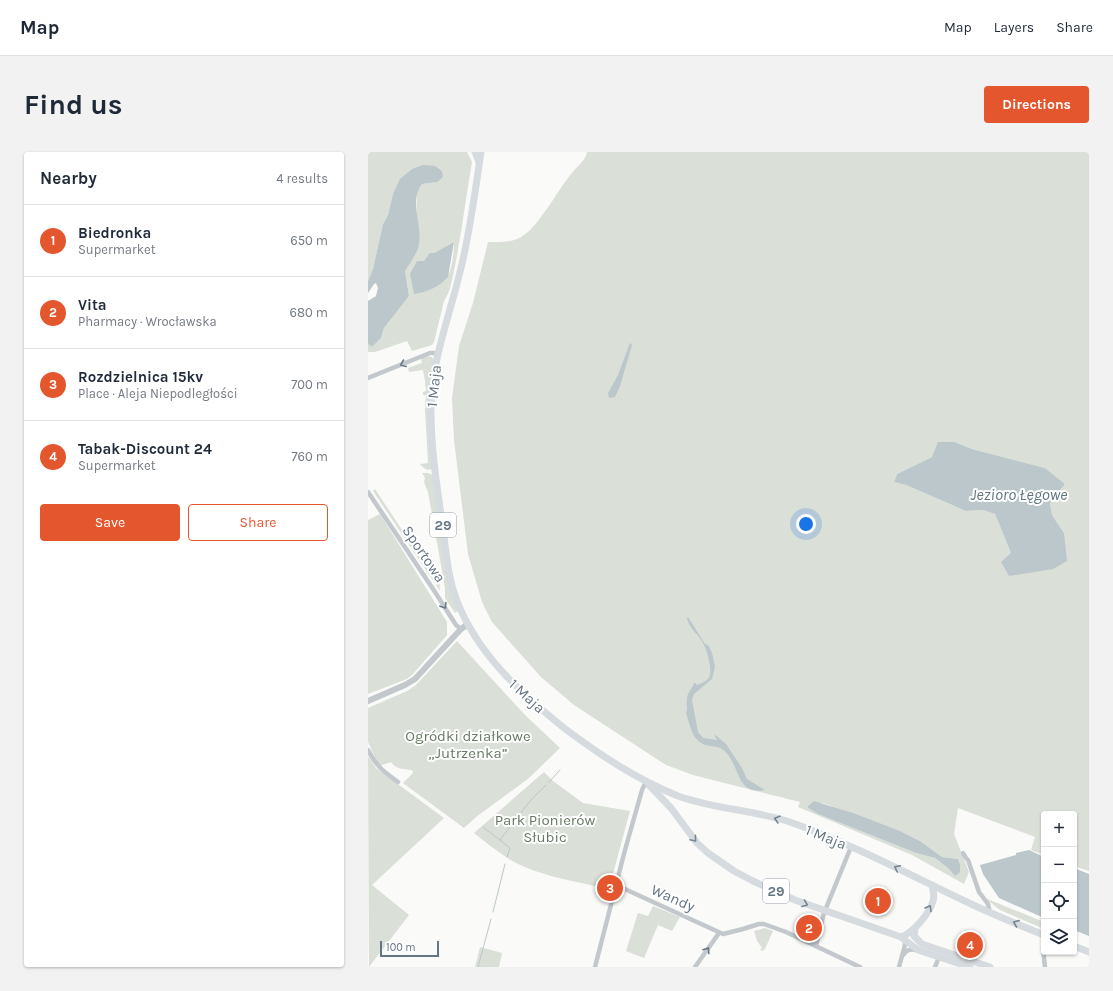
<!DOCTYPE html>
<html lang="en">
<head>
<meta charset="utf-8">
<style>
  :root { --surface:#fff; --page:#f2f2f3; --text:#1f2937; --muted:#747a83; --line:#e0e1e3; --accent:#e4572e }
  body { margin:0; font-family:Karla,sans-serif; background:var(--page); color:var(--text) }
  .controls { position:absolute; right:12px; bottom:12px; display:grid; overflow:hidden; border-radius:4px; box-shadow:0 1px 3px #0004 }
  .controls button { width:36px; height:36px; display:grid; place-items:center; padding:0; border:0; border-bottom:1px solid var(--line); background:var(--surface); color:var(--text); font:20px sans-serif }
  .scale { position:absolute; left:12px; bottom:10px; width:59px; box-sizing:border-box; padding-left:4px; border:2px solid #657683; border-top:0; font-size:11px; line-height:14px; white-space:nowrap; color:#657683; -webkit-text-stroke:3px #fff; paint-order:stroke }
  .you { position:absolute; left:438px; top:372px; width:14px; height:14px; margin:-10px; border:3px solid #fff; border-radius:50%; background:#1a73e8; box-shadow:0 0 0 6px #1a73e833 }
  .badge { display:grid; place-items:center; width:26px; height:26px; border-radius:50%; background:var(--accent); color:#fff; font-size:13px; font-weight:700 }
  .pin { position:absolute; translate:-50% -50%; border:2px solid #fff; box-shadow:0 1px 4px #0006 }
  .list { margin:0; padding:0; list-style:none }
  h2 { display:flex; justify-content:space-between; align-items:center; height:52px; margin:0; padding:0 16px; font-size:17px }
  h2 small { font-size:13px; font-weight:400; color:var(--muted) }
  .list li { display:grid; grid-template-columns:26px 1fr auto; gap:12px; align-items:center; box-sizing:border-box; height:72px; padding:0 16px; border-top:1px solid var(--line) }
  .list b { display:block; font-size:15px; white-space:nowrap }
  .list p { margin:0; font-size:13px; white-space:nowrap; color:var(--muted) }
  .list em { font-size:13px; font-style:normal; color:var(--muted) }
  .actions { display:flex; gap:8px; padding:12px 16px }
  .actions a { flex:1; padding:9px 0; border:1px solid var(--accent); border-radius:4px; text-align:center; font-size:14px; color:var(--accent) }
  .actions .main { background:var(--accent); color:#fff }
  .icon { flex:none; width:22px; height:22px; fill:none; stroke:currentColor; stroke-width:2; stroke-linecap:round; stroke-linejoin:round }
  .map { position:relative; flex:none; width:721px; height:815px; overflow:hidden; border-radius:4px }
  header { display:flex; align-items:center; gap:24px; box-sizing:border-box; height:56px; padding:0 20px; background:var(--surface); border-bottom:1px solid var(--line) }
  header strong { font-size:19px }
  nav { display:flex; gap:22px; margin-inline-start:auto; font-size:14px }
  .intro { display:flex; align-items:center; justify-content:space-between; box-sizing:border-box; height:96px; padding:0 24px }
  h1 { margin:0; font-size:28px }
  .button { padding:10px 18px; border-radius:4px; background:var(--accent); color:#fff; font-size:14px; font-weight:700 }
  main { display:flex; gap:24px; padding:0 24px }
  aside { flex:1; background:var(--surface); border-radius:4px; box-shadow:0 1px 3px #0004 }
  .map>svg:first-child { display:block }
  .green { fill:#dadfd7; fill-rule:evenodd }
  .water { fill:#bbc7cb }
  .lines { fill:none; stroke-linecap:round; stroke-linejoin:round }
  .stream { stroke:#bbc7cb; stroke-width:1 }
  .minor { stroke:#c3c8cc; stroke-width:4.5 }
  .tertiary { stroke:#c3c8cc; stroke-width:6 }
  .secondary { stroke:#d6dbdf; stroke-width:7 }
  .primary { stroke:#d6dbdf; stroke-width:7 }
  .oneway { stroke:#6a7a87 }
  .oneway2 { stroke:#768591 }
  .labels { text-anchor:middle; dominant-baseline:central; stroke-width:4; stroke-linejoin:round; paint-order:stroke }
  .shield { fill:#fff; stroke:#939fa8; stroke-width:1 }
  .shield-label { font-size:14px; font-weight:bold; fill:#657683 }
  .street-label { font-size:15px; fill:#657683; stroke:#fff }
  .park-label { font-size:15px; fill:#687a64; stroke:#fff }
  .water-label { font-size:16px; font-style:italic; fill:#60757c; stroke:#fff }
</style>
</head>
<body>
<header>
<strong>Map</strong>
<nav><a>Map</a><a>Layers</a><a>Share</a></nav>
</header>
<div class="intro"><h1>Find us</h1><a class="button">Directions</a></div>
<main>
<aside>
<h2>Nearby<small>4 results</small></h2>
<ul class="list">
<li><span class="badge">1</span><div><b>Biedronka</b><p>Supermarket</p></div><em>650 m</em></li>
<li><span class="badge">2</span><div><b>Vita</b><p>Pharmacy · Wrocławska</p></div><em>680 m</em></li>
<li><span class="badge">3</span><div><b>Rozdzielnica 15kv</b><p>Place · Aleja Niepodległości</p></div><em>700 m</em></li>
<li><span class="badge">4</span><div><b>Tabak-Discount 24</b><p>Supermarket</p></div><em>760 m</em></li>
</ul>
<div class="actions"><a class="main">Save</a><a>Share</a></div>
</aside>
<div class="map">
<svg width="721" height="815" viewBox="0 0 721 815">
  <rect width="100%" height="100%" fill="#fafaf8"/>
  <g class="green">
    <path d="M0,0H99L104,10C98,44 94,79 87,114C84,126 83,139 76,149L66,190L64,193L44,199L39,189L7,200H0V192L4,195L13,186L16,176L41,144L37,119L48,102L49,39L54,32L69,30L74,19L25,42L20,63L15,72L5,117L0,129ZM86,90C86,101 84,120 77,129L49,109H57L66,101Z"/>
    <path d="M219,0H721V719L706,714V662H676V703L663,698L667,685L590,656L586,682L601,720L596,732L544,703L430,655L432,650L325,623L298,613L206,553L173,525L124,470L114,450L100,402L86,288L84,246L91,194L105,151L120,90C133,90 146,91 156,83C172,72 190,38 203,22C209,14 217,10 219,0ZM587,290L604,297L677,316L697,332L682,351L684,363L696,381L643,401L627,362L615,358L598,359L538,333L526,330L529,322L564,305ZM455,651L532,679L552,689L574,705L590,707L587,724L580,716L567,706L548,701L450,662L439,654Z"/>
    <path d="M59,204L64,205L66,209L64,317C59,319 55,316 52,312L60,311L57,257L58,243H55V240L58,239L57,229L55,218L41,220L40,216L54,211L53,206Z"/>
    <path d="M54,321H60L65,323L90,459L87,461L77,446V436L60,340L56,330L57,326Z"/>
    <path d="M7,337L65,425L68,423L71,428L72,439L5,339Z"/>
    <path d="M12,362L79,470V483L45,522L39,527L0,542V368Z"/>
    <path d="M89,489L157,563L192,596L161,626L108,665L96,676L35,631L45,621L44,618C35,617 27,617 23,610L11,614L0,590V556L39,539L48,533Z"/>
    <path d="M0,604L8,616L76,666L4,733L41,763L1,815Z"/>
    <path d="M176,620L185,629L215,651L262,659L243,729L236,736C206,729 167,723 141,707C129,699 117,690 106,681Z"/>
    <path d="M617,746L676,770V777L632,758Z"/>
    <path d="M285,754L312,765L304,779L290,773L276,806L258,799L270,761L280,764Z"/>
    <path d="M397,776L405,779L397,797L394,799L392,797L394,796L389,789L386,779Z"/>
    <path d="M112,795L134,801L131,815H107Z"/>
  </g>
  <g class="water">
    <path d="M55,13L67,14L74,19L75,25L69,30L54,32C41,49 54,71 51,91C50,101 43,110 37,119L41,144L16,176L13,186L4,195L0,192V149L8,144L10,136L8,131L6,132L0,141V129L5,117L15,72L20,63L25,42L32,27L44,17Z"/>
    <path d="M86,90L80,125C73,134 57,141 46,142L42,122L49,109H56L62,101H66Z"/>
    <path d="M262,191L264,193L252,234L247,245L241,246L240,241L250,223Z"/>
    <path d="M570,290H587L604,297L677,316L697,332L682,351L684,363L696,381L699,409L685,417L641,424L633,410L643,401L627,362L615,358L598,359L538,333L526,330L529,322L564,305Z"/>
    <path d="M320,465L337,492L341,494L344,501L347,514L345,523L344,527L326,542L324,548L330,580L335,586L349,588L346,582L358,592L374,616L379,627L397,638C366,644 373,610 354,597C348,593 341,595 335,592C323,586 322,572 318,561C320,556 318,552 319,547C319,541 324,537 326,531H328V533C332,532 337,530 340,527C346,521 339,498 335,491C330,482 322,477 319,467Z"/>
    <path d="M446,649L485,661L532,679L552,689L574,705L590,707L592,713V720L587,724L580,716L567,706L548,701L450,662L439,655Z"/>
    <path d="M661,698L676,705V766L631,746L615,722L612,713L648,703V701Z"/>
    <path d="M706,716L721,722V784L706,778Z"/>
  </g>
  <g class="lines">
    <g class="stream">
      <path d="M181,630L192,618"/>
      <path d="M115,675L142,696L139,705"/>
      <path d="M132,688L162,649L178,633"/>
      <path d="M125,760L137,712"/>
      <path d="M110,815L123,767"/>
    </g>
    <g class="minor">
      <path d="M0,226L62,201H70"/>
      <path d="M0,340L67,440L88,473L93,477"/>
      <path d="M0,598C9,615 15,619 30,630"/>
      <path d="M595,701L598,706L600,708L611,740L620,752L622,761"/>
      <path d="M248,733L355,782L375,777L391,772H396L418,780L492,815"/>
      <path d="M448,794L456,761L483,695"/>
      <path d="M676,794L675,796L677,815"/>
      <path d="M535,803C539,797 543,797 549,798"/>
      <path d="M227,815L257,698L274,638L278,630"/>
      <path d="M327,815L351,781"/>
      <path d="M531,815L537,793V788"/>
      <path d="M567,815L571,805"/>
    </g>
    <path class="tertiary" d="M0,549L37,533L47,527L93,477L100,472"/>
    <path class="secondary" d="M107,0L111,10"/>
    <g class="primary">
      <path d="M113,0C107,40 102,81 92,120C81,166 62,213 63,261C63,297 69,334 74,370C78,396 79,424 89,449C110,503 153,541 196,576C232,603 268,627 310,644C346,657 386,658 422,670C484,692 542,723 601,751C626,763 651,773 676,783"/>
      <path d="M281,633L303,656L329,691L340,701L366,719L385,729L427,748L533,785L550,798L602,815"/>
      <path d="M547,776L546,784L554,792L622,815"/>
      <path d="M533,785C545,781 562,761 565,749C567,744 565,738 564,733"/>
      <path d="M706,794L721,800"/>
    </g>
  </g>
  <defs><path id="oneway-chevron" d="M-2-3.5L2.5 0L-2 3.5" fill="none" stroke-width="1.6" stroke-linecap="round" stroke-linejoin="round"/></defs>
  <g class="oneway">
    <use href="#oneway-chevron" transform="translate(35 212) rotate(158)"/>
    <use href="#oneway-chevron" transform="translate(76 454) rotate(58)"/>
    <use href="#oneway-chevron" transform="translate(339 798) rotate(-57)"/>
  </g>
  <g class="oneway2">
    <use href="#oneway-chevron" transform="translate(409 667) rotate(-164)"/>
    <use href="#oneway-chevron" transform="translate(326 687) rotate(50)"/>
    <use href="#oneway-chevron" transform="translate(529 716) rotate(-154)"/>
    <use href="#oneway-chevron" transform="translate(437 752) rotate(21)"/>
    <use href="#oneway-chevron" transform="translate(561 756) rotate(-59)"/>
    <use href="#oneway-chevron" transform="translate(648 771) rotate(-158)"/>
  </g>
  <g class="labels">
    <g class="shield">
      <rect x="62" y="361" width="26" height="24" rx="3"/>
      <rect x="395" y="727" width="26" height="24" rx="3"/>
    </g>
    <g class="shield-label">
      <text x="75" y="373">29</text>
      <text x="408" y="739">29</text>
    </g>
    <g class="street-label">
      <text transform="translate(66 234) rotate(-84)">1 Maja</text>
      <text transform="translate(56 402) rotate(56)">Sportowa</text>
      <text transform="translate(159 544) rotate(42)">1 Maja</text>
      <text transform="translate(458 685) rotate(22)">1 Maja</text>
      <text transform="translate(305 746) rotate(24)">Wandy</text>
    </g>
    <g class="park-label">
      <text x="100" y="584">Ogródki działkowe<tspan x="100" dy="17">„Jutrzenka”</tspan></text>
      <text x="177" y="668">Park Pionierów<tspan x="177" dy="17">Słubic</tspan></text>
    </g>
    <g class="water-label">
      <text x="651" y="342">Jezioro Łęgowe</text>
    </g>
  </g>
</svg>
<div class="controls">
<button>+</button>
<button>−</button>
<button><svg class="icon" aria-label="locate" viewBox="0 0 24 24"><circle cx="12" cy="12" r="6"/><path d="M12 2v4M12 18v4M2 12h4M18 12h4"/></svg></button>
<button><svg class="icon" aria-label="layers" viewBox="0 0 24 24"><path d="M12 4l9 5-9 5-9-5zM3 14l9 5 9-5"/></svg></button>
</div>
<div class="scale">100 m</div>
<div class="you"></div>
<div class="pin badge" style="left:510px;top:749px">1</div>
<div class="pin badge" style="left:441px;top:776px">2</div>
<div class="pin badge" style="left:242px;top:736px">3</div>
<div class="pin badge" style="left:602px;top:793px">4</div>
</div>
</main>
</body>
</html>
